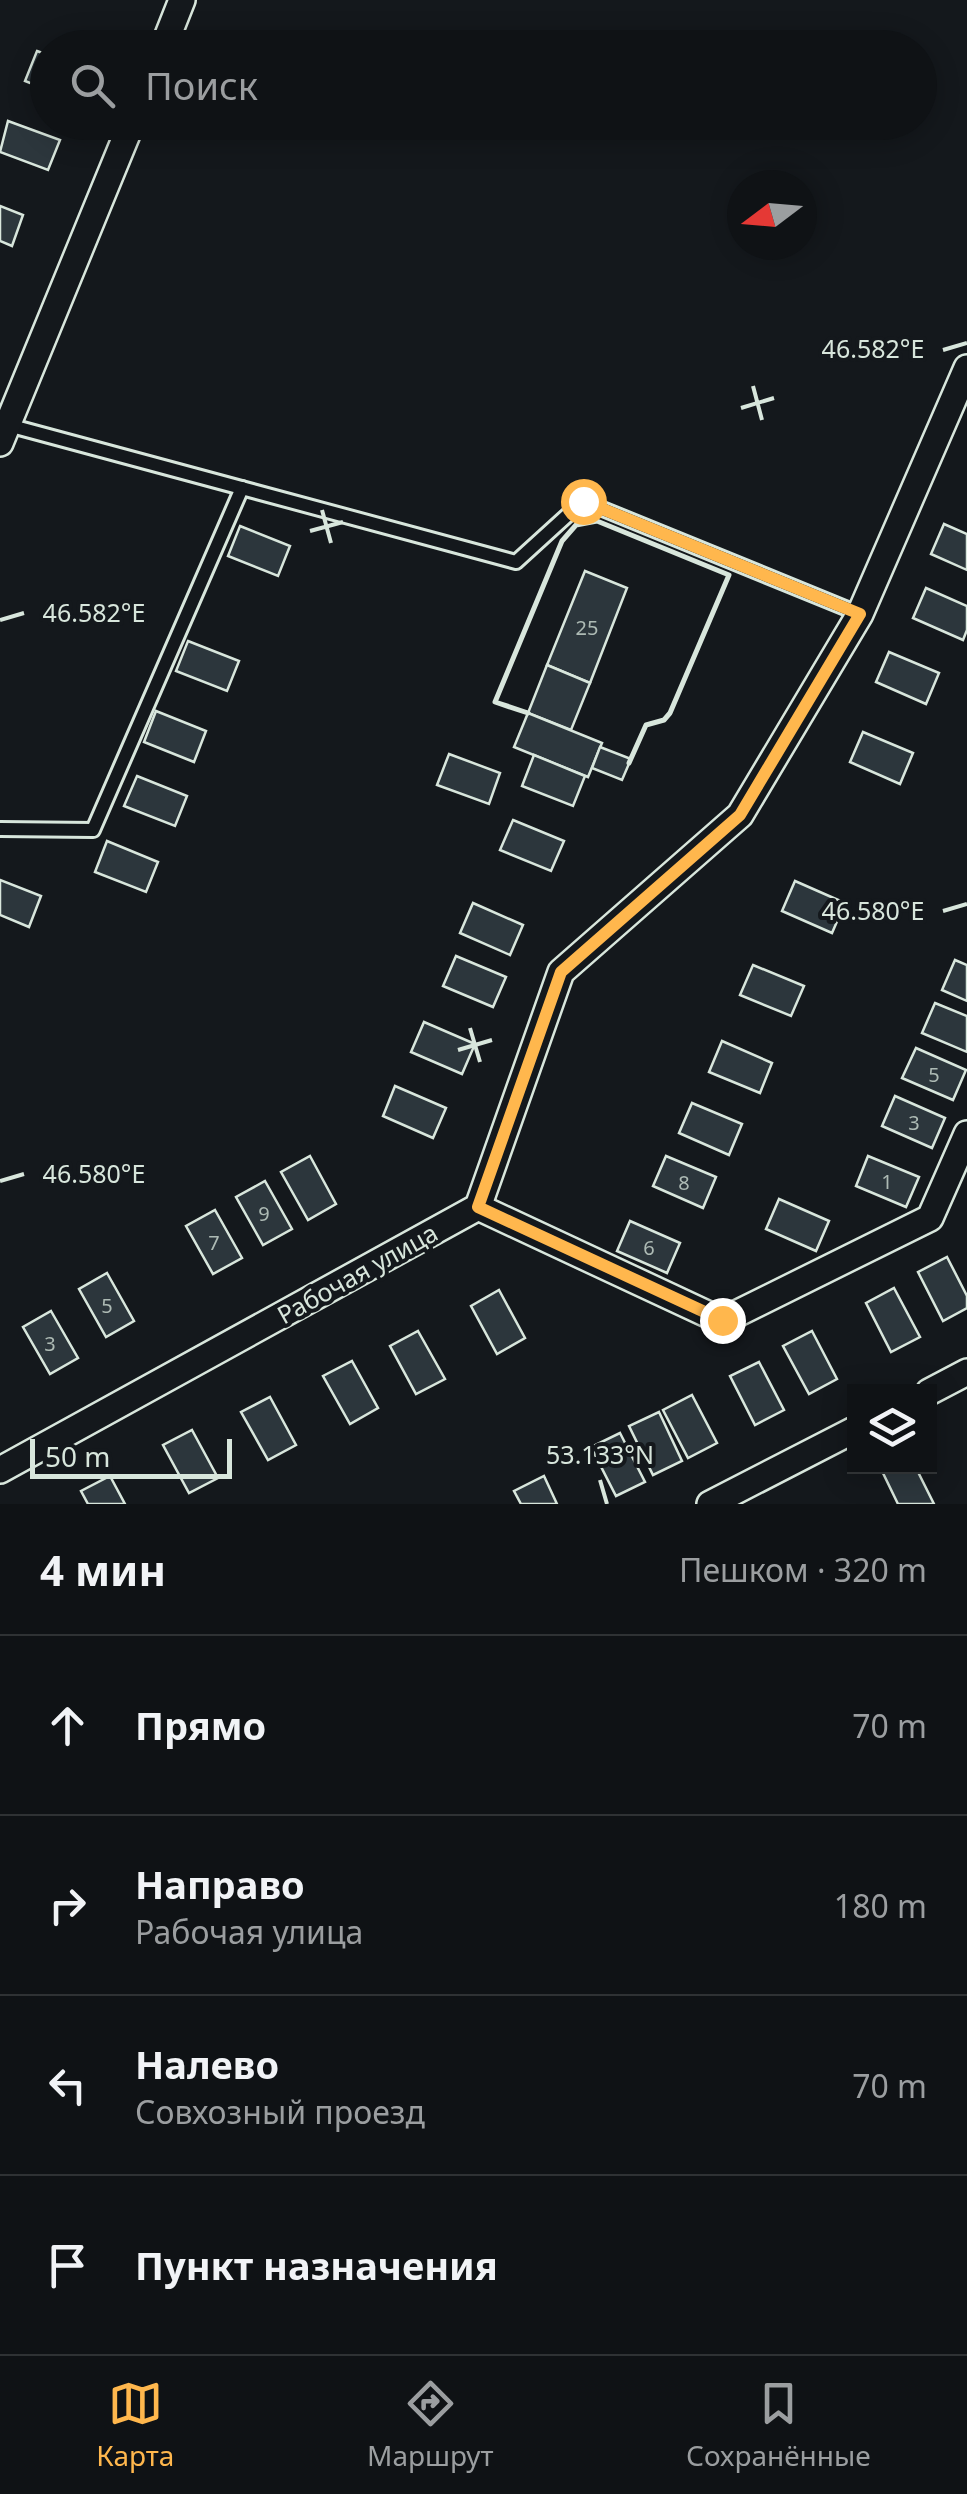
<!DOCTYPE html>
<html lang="ru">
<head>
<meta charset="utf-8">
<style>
  :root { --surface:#0f1215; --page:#1d2022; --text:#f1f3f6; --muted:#9b9ea0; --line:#2f3234; --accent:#ffb74d }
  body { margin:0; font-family:"Noto Sans",sans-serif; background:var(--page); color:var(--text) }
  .controls { position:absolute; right:30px; bottom:30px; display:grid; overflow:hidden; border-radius:0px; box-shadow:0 5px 25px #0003 }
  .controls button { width:90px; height:90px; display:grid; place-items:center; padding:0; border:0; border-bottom:2px solid var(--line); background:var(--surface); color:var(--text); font:50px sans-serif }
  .compass { position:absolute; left:727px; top:170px; width:90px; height:90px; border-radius:50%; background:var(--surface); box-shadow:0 5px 25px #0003; rotate:254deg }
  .scale { position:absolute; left:30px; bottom:25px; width:202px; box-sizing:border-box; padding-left:10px; border:5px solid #d8e6dc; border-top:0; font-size:28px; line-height:35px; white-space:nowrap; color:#d8e6dc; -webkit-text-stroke:8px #14181c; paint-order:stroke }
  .stop { position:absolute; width:30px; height:30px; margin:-22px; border:8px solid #ffb74d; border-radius:50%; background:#fff }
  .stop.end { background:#ffb74d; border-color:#fff; box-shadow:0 2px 10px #0008 }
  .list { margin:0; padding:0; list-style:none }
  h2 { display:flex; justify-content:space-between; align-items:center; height:130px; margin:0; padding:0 40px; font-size:42px }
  h2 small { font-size:32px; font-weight:400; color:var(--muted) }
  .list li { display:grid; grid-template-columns:65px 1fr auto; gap:30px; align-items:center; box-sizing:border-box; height:180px; padding:0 40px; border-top:2px solid var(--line) }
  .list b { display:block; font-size:38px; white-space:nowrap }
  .list p { margin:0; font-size:32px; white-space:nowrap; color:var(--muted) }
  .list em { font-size:32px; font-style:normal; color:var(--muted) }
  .icon { flex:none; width:55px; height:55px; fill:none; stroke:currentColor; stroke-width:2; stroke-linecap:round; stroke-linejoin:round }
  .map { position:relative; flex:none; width:967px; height:1504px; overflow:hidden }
  .search { position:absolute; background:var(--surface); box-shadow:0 5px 25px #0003; left:30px; right:30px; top:30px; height:110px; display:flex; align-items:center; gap:25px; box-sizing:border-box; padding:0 35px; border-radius:55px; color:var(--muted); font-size:38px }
  .sheet { height:850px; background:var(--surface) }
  nav { display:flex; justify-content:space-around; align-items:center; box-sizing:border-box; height:140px; border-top:2px solid var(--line); background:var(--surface); font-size:28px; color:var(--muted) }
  nav a { display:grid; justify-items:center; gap:5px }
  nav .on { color:var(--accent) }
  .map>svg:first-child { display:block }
  .building { fill:#2c363c; stroke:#d8e6dc; stroke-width:2.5 }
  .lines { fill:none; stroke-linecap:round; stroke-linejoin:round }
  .service-casing { stroke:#d8e6dc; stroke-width:18 }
  .minor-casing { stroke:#d8e6dc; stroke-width:30 }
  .service { stroke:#14181c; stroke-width:12 }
  .minor { stroke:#14181c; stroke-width:25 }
  .wall { stroke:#d8e6dc; stroke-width:5 }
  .route { stroke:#ffb74d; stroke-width:12 }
  .ticks { fill:none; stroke:#d8e6dc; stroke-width:4 }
  .labels { text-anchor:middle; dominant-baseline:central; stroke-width:8; stroke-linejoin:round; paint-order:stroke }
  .number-label { font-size:20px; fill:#adbab4 }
  .street-label { font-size:25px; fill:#d8e6dc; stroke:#14181c }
  .ticks-label { font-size:25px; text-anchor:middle; fill:#d8e6dc; stroke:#14181c; stroke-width:8; stroke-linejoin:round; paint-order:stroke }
</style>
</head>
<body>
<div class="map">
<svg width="967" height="1504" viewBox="0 0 967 1504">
  <rect width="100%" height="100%" fill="#14181c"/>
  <g class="building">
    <path d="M37,51L48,55V90L25,81Z"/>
    <path d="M8,121L60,140L48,170L0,152Z"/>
    <path d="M0,206L23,215L12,246L0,241Z"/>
    <path d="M944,524L967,534V570L931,554Z"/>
    <path d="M240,526L290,546L278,576L228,556Z"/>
    <path d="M585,571L627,588L590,683L547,665Z"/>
    <path d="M926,588L967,606V630L963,640L913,618Z"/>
    <path d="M188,641L239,661L227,691L176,671Z"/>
    <path d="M889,652L939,673L926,704L876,682Z"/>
    <path d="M547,665L590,683L571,730L528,713Z"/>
    <path d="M156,711L206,731L194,762L144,742Z"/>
    <path d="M528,713L602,743L588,777L514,747Z"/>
    <path d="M863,732L913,753L900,784L850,762Z"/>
    <path d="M600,747L631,759L622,780L592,768Z"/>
    <path d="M449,754L500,773L489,804L437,785Z"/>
    <path d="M534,755L585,776L573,806L522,786Z"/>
    <path d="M137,776L187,796L175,826L124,806Z"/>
    <path d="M513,820L564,841L551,871L500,850Z"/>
    <path d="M107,841L158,862L146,892L95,872Z"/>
    <path d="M0,880L41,896L29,927L0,915Z"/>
    <path d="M795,881L845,903L832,933L782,911Z"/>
    <path d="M473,903L523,925L510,955L460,933Z"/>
    <path d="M456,956L506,977L493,1007L443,986Z"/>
    <path d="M955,960L967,965V1001L942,990Z"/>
    <path d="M753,965L804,986L791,1016L740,995Z"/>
    <path d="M935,1003L967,1016V1052L922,1033Z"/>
    <path d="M424,1022L475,1044L462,1074L411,1052Z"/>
    <path d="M722,1041L772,1063L760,1093L709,1072Z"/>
    <path d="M916,1048L966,1070L953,1100L902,1078Z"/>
    <path d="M395,1086L446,1108L433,1138L383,1116Z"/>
    <path d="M895,1096L945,1118L932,1148L882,1126Z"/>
    <path d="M692,1103L742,1124L729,1155L679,1133Z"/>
    <path d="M310,1156L336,1204L308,1220L281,1172Z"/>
    <path d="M666,1156L716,1177L703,1208L653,1186Z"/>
    <path d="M868,1156L919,1177L906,1207L856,1186Z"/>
    <path d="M265,1181L292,1229L263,1245L236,1197Z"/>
    <path d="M779,1199L829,1221L816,1251L766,1229Z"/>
    <path d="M215,1210L242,1258L213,1274L186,1226Z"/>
    <path d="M630,1221L680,1243L667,1273L617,1251Z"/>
    <path d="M947,1257L967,1296V1308L943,1321L918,1272Z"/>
    <path d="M107,1273L134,1321L106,1337L79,1289Z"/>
    <path d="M894,1288L920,1337L891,1352L866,1303Z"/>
    <path d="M499,1290L525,1338L497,1354L471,1306Z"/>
    <path d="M51,1311L78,1358L50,1374L23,1327Z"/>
    <path d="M418,1331L445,1379L416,1394L390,1346Z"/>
    <path d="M812,1331L837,1379L809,1394L783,1346Z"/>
    <path d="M352,1361L378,1408L350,1424L323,1376Z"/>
    <path d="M759,1362L784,1410L755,1425L730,1376Z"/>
    <path d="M692,1395L717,1443L688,1458L663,1410Z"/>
    <path d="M270,1397L296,1445L268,1460L241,1412Z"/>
    <path d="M659,1412L682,1461L653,1475L629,1426Z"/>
    <path d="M192,1430L218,1478L189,1493L163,1445Z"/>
    <path d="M620,1433L645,1482L616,1496L591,1447Z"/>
    <path d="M891,1466H915L934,1504H898L882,1471Z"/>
    <path d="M110,1476L125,1504H88L81,1491Z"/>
    <path d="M544,1476L557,1504H521L514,1491Z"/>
  </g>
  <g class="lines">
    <defs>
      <g id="service">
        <path d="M8,425L516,562L583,501L860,614"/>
        <path d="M0,829L93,830L242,488"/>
      </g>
      <g id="minor">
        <path d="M163,48L182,0"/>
        <path d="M0,443L132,122"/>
        <path d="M478,1207L722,1321L930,1218L967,1134"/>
        <path d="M929,1392L967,1372"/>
        <path d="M0,1470L478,1207L561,972L740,815L860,614L967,368"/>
        <path d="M710,1504L854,1430"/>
      </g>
    </defs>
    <use href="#service" class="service-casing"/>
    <use href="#minor" class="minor-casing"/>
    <use href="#service" class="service"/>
    <use href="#minor" class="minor"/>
    <path class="wall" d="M528,713L495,702L562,541L576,525L597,521L729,575L670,713L664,720L646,725L629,763"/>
  </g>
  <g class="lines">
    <path class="route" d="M583,501L860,614L740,815L561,972L478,1207L722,1320"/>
  </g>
  <path class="ticks" d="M943,350L967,343M753,386L762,420M741,408L774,398M322,510L331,543M310,531L343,522M0,620L24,613M943,911L967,904M470,1028L480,1062M458,1050L492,1040M0,1181L24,1174M600,1480L607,1504"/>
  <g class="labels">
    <g class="number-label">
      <text x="587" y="627">25</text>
      <text x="934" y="1074">5</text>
      <text x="914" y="1122">3</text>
      <text x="887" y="1181">1</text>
      <text x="684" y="1182">8</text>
      <text x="264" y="1213">9</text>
      <text x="214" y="1242">7</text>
      <text x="649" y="1247">6</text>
      <text x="107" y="1305">5</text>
      <text x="50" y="1343">3</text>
    </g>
    <g class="street-label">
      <text transform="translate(357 1273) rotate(-29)">Рабочая улица</text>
    </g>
  </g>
  <g class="ticks-label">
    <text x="873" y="358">46.582°E</text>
    <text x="94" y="622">46.582°E</text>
    <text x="873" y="920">46.580°E</text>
    <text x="94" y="1183">46.580°E</text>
    <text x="600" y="1464">53.133°N</text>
  </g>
</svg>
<div class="controls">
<button><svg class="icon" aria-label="layers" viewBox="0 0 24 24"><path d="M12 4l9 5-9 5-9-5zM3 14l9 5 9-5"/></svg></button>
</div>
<svg class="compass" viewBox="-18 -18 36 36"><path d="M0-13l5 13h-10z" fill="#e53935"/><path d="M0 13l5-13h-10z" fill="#9b9ea0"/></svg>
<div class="scale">50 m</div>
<div class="stop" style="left:583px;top:501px"></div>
<div class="stop end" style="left:722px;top:1320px"></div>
<div class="search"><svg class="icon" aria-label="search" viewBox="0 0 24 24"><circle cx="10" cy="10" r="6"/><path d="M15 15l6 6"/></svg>Поиск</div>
</div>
<section class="sheet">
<h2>4 мин<small>Пешком · 320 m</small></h2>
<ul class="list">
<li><svg class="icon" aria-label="ahead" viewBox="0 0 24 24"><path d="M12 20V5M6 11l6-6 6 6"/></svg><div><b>Прямо</b></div><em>70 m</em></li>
<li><svg class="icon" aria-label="right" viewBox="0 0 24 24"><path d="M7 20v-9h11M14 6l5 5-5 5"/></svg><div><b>Направо</b><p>Рабочая улица</p></div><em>180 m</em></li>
<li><svg class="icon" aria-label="left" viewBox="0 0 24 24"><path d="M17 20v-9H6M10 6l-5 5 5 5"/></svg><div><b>Налево</b><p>Совхозный проезд</p></div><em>70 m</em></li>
<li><svg class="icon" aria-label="arrive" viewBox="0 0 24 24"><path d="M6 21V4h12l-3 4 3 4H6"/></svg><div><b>Пункт назначения</b></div></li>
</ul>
</section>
<nav>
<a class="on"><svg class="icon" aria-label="map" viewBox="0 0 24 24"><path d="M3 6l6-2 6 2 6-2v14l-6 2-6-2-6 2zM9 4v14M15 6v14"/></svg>Карта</a>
<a><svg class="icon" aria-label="directions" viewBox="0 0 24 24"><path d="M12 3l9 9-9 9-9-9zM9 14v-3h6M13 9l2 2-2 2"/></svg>Маршрут</a>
<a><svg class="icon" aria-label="saved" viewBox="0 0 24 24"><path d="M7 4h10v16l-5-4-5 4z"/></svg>Сохранённые</a>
</nav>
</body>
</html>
